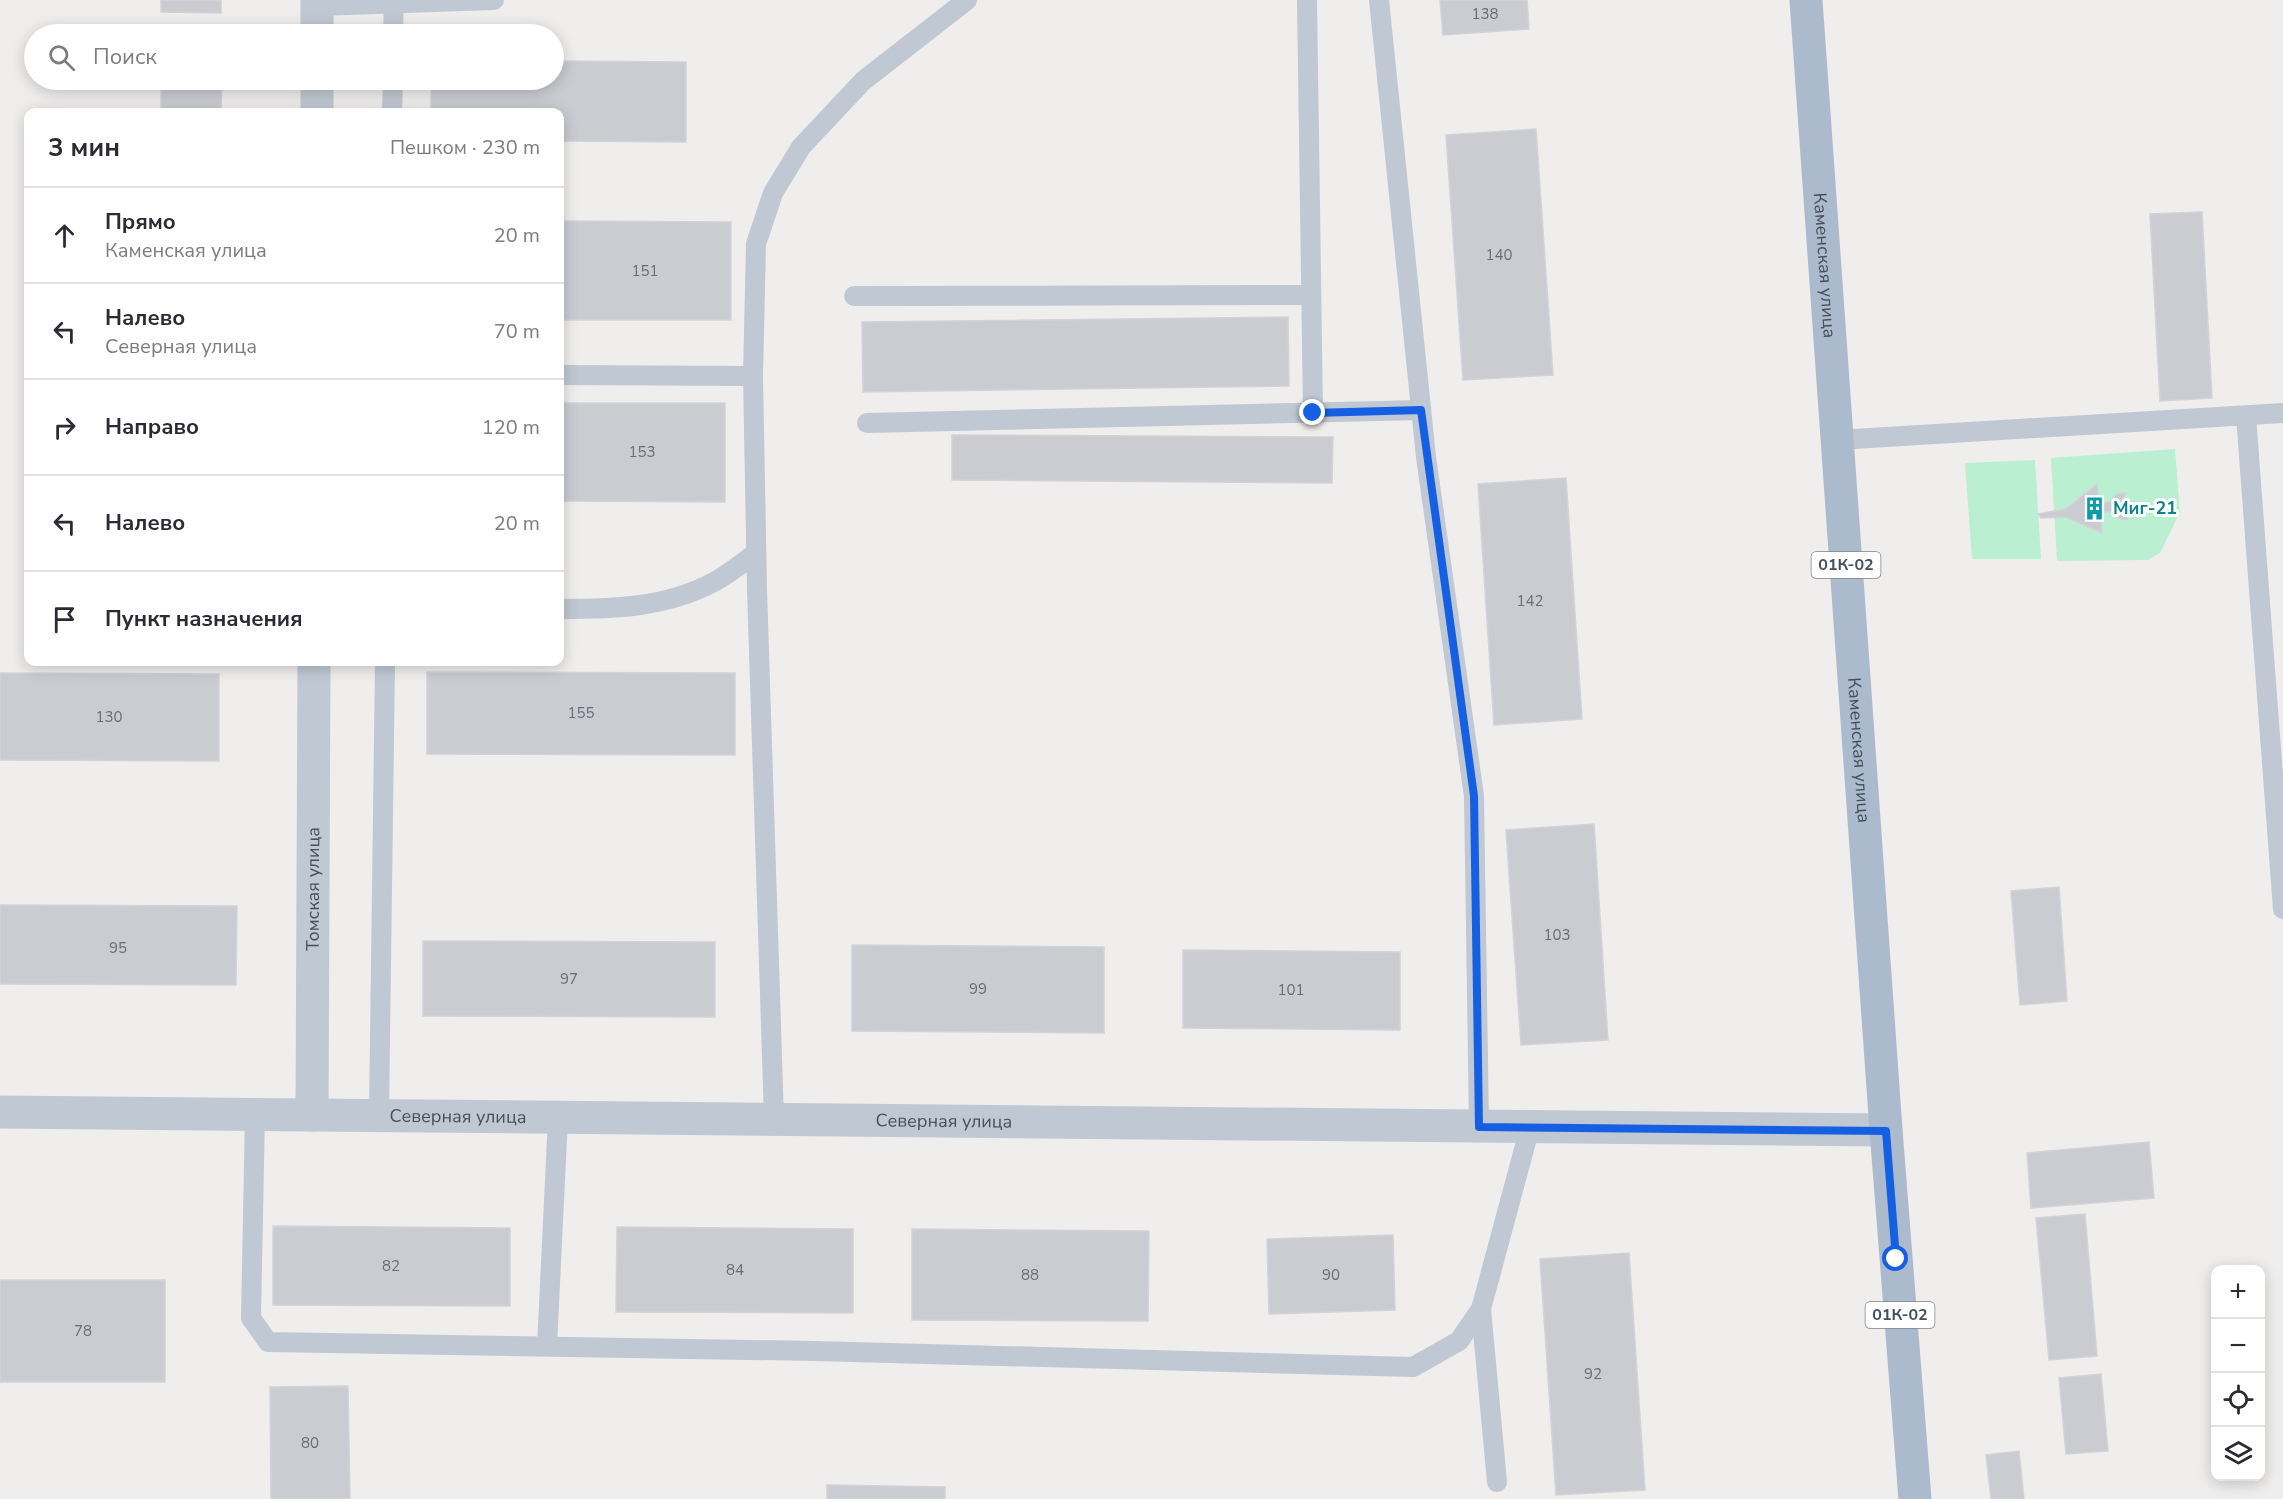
<!DOCTYPE html>
<html lang="ru">
<head>
<meta charset="utf-8">
<style>
  :root { --surface:#fff; --page:#f7f7f7; --text:#2b2b33; --muted:#7c7c81; --line:#e1e1e2 }
  body { margin:0; font-family:"Nunito Sans",sans-serif; background:var(--page); color:var(--text) }
  .controls { position:absolute; right:18px; bottom:18px; display:grid; overflow:hidden; border-radius:12px; box-shadow:0 3px 15px #0003 }
  .controls button { width:54px; height:54px; display:grid; place-items:center; padding:0; border:0; border-bottom:2px solid var(--line); background:var(--surface); color:var(--text); font:30px sans-serif }
  .stop { position:absolute; width:18px; height:18px; margin:-14px; border:4px solid #1560e2; border-radius:50%; background:#fff }
  .stop.end { background:#1560e2; border-color:#fff; box-shadow:0 2px 6px #0008 }
  .list { margin:0; padding:0; list-style:none }
  h2 { display:flex; justify-content:space-between; align-items:center; height:78px; margin:0; padding:0 24px; font-size:26px }
  h2 small { font-size:20px; font-weight:400; color:var(--muted) }
  .list li { display:grid; grid-template-columns:39px 1fr auto; gap:18px; align-items:center; box-sizing:border-box; height:96px; padding:0 24px; border-top:2px solid var(--line) }
  .list b { display:block; font-size:22px; white-space:nowrap }
  .list p { margin:0; font-size:20px; white-space:nowrap; color:var(--muted) }
  .list em { font-size:20px; font-style:normal; color:var(--muted) }
  .icon { flex:none; width:33px; height:33px; fill:none; stroke:currentColor; stroke-width:2; stroke-linecap:round; stroke-linejoin:round }
  .map { position:relative; flex:none; width:2283px; height:1499px; overflow:hidden }
  .search { position:absolute; background:var(--surface); box-shadow:0 3px 15px #0003; left:24px; top:24px; width:540px; height:66px; display:flex; align-items:center; gap:15px; box-sizing:border-box; padding:0 21px; border-radius:33px; color:var(--muted); font-size:22px }
  .panel { position:absolute; background:var(--surface); box-shadow:0 3px 15px #0003; left:24px; top:108px; width:540px; height:558px; border-radius:12px }
  .map>svg:first-child { display:block }
  .grass { fill:#baefd2 }
  .building { fill:#caccd2; stroke:#d1d3d9; stroke-width:1.5 }
  .lines { fill:none; stroke-linecap:round; stroke-linejoin:round }
  .service { stroke:#c0c8d3; stroke-width:20 }
  .minor { stroke:#c0c8d3; stroke-width:33 }
  .tertiary { stroke:#c0c8d3; stroke-width:33 }
  .primary { stroke:#acbacd; stroke-width:33 }
  .route { stroke:#1560e2; stroke-width:8 }
  .labels { text-anchor:middle; dominant-baseline:central; stroke-width:6; stroke-linejoin:round; paint-order:stroke }
  .number-label { font-size:15px; fill:#666e79 }
  .shield { fill:#fff; stroke:#7d848c; stroke-width:1.5 }
  .shield-label { font-size:16px; font-weight:bold; fill:#454f5b }
  .street-label { font-size:18px; fill:#454f5b; stroke:#fff }
  .culture-label { font-size:18px; font-weight:bold; fill:#0d838f; stroke:#fff; text-anchor:start }
</style>
</head>
<body>
<div class="map">
<svg width="2283" height="1499" viewBox="0 0 2283 1499">
  <rect width="100%" height="100%" fill="#f0eded"/>
  <g class="grass">
    <path d="M2175,449L2180,512L2160,553L2148,560L2057,561L2051,458Z"/>
    <path d="M2035,460L2041,559H1972L1965,463Z"/>
  </g>
  <g class="building">
    <path d="M161,0H221V13L161,12Z"/>
    <path d="M1440,0H1527L1529,29L1443,35Z"/>
    <path d="M554,61L686,62V142L560,141V112H431V80H554Z"/>
    <path d="M161,80H222L221,112H161Z"/>
    <path d="M1536,129L1553,375L1463,380L1446,135Z"/>
    <path d="M2202,212L2212,398L2160,401L2150,214Z"/>
    <path d="M560,221L731,222V320H560Z"/>
    <path d="M1288,317L1289,386L863,392L862,322Z"/>
    <path d="M560,403H725V502L560,501Z"/>
    <path d="M952,435L1333,437L1332,483L952,480Z"/>
    <path d="M1566,478L1582,719L1494,725L1478,484Z"/>
    <path d="M2097,484L2099,504L2109,502L2117,494L2126,493L2121,503L2134,502V507L2122,508L2128,519H2121L2110,512H2100L2102,533L2066,517L2041,518L2038,514L2066,509Z"/>
    <path d="M427,672L735,673V755L427,754Z"/>
    <path d="M0,673L219,674V761L0,760Z"/>
    <path d="M1594,824L1608,1040L1521,1045L1506,830Z"/>
    <path d="M2059,887L2067,1001L2020,1005L2011,891Z"/>
    <path d="M0,905L237,906L236,985L0,984Z"/>
    <path d="M423,941L715,942V1017L423,1016Z"/>
    <path d="M852,945L1104,947V1033L852,1031Z"/>
    <path d="M1183,950L1400,952V1030L1183,1028Z"/>
    <path d="M2149,1142L2154,1198L2031,1208L2027,1153Z"/>
    <path d="M2085,1214L2097,1356L2049,1360L2036,1218Z"/>
    <path d="M273,1226L510,1228V1306L273,1305Z"/>
    <path d="M617,1227L853,1229V1313L616,1312Z"/>
    <path d="M912,1229L1149,1231L1148,1321L912,1320Z"/>
    <path d="M1393,1235L1395,1310L1269,1314L1267,1239Z"/>
    <path d="M1629,1253L1645,1490L1556,1495L1540,1259Z"/>
    <rect x="0" y="1280" width="165" height="102"/>
    <path d="M2101,1374L2108,1451L2066,1454L2059,1378Z"/>
    <path d="M348,1386L350,1499H271L270,1387Z"/>
    <path d="M2019,1451L2024,1499H1991L1986,1455Z"/>
    <path d="M827,1485L945,1487V1499H827Z"/>
  </g>
  <g class="lines">
    <g class="service">
      <path d="M1307,0L1313,413"/>
      <path d="M1379,0L1426,457L1474,796L1479,1127"/>
      <path d="M317,6L494,0"/>
      <path d="M393,34L394,0"/>
      <path d="M392,112L393,80"/>
      <path d="M854,296L1310,295"/>
      <path d="M560,375L753,376"/>
      <path d="M2246,416L2283,909"/>
      <path d="M867,423L1421,410"/>
      <path d="M1837,440L2283,413"/>
      <path d="M560,609C613,609 665,608 714,582C729,574 742,563 756,553"/>
      <path d="M255,1114L251,1318L268,1342L816,1351L1413,1367L1459,1341L1481,1309L1530,1127"/>
      <path d="M379,1115L385,662"/>
      <path d="M774,1119L757,589L753,376L756,244L773,193L801,147L863,81L967,0"/>
      <path d="M1481,1309L1497,1482"/>
      <path d="M547,1346L558,1118"/>
    </g>
    <g class="minor">
      <path d="M317,34V0"/>
      <path d="M317,112V80"/>
      <path id="s1" d="M312,1115L314,662"/>
    </g>
    <path class="tertiary" id="s2" d="M0,1112L1886,1130"/>
    <path class="primary" id="s3" d="M1806,0L1886,1130L1915,1499"/>
  </g>
  <g class="lines">
    <path class="route" d="M1313,413L1421,410L1474,796L1479,1127L1886,1131L1896,1259"/>
  </g>
  <defs>
    <symbol id="building-bare" viewBox="-9 -9 18 18"><path d="M-4-6H4V6H1V3H-1V6H-4ZM-2.5-4.3h1.7v1.8h-1.7ZM.8-4.3h1.7v1.8H.8ZM-2.5-1h1.7V.8h-1.7ZM.8-1h1.7V.8H.8Z" fill="#0f9aa8" stroke="#fff" stroke-width="2.5" paint-order="stroke"/></symbol>
  </defs>
  <g fill-rule="evenodd">
    <use href="#building-bare" x="2078" y="492" width="33" height="33"/>
  </g>
  <g class="labels">
    <g class="number-label">
      <text x="1485" y="14">138</text>
      <text x="1499" y="255">140</text>
      <text x="645" y="271">151</text>
      <text x="642" y="452">153</text>
      <text x="1530" y="601">142</text>
      <text x="581" y="713">155</text>
      <text x="109" y="717">130</text>
      <text x="1557" y="935">103</text>
      <text x="118" y="948">95</text>
      <text x="569" y="979">97</text>
      <text x="978" y="989">99</text>
      <text x="1291" y="990">101</text>
      <text x="391" y="1266">82</text>
      <text x="735" y="1270">84</text>
      <text x="1030" y="1275">88</text>
      <text x="1331" y="1275">90</text>
      <text x="83" y="1331">78</text>
      <text x="1593" y="1374">92</text>
      <text x="310" y="1443">80</text>
    </g>
    <g class="shield">
      <rect x="1811.5" y="552" width="69" height="26" rx="4.5"/>
      <rect x="1865.5" y="1302" width="69" height="26" rx="4.5"/>
    </g>
    <g class="shield-label">
      <text x="1846" y="565">01К-02</text>
      <text x="1900" y="1315">01К-02</text>
    </g>
    <g class="street-label">
      <text stroke="none"><textPath href="#s3" startOffset="266">Каменская улица</textPath></text>
      <text stroke="none"><textPath href="#s3" startOffset="752">Каменская улица</textPath></text>
      <text stroke="none"><textPath href="#s1" startOffset="226">Томская улица</textPath></text>
      <text stroke="none"><textPath href="#s2" startOffset="458">Северная улица</textPath></text>
      <text stroke="none"><textPath href="#s2" startOffset="944">Северная улица</textPath></text>
    </g>
    <g class="culture-label">
      <text x="2113" y="508">Миг-21</text>
    </g>
  </g>
</svg>
<div class="controls">
<button>+</button>
<button>−</button>
<button><svg class="icon" aria-label="locate" viewBox="0 0 24 24"><circle cx="12" cy="12" r="6"/><path d="M12 2v4M12 18v4M2 12h4M18 12h4"/></svg></button>
<button><svg class="icon" aria-label="layers" viewBox="0 0 24 24"><path d="M12 4l9 5-9 5-9-5zM3 14l9 5 9-5"/></svg></button>
</div>
<div class="stop" style="left:1896px;top:1259px"></div>
<div class="stop end" style="left:1313px;top:413px"></div>
<div class="search"><svg class="icon" aria-label="search" viewBox="0 0 24 24"><circle cx="10" cy="10" r="6"/><path d="M15 15l6 6"/></svg>Поиск</div>
<section class="panel">
<h2>3 мин<small>Пешком · 230 m</small></h2>
<ul class="list">
<li><svg class="icon" aria-label="ahead" viewBox="0 0 24 24"><path d="M12 20V5M6 11l6-6 6 6"/></svg><div><b>Прямо</b><p>Каменская улица</p></div><em>20 m</em></li>
<li><svg class="icon" aria-label="left" viewBox="0 0 24 24"><path d="M17 20v-9H6M10 6l-5 5 5 5"/></svg><div><b>Налево</b><p>Северная улица</p></div><em>70 m</em></li>
<li><svg class="icon" aria-label="right" viewBox="0 0 24 24"><path d="M7 20v-9h11M14 6l5 5-5 5"/></svg><div><b>Направо</b></div><em>120 m</em></li>
<li><svg class="icon" aria-label="left" viewBox="0 0 24 24"><path d="M17 20v-9H6M10 6l-5 5 5 5"/></svg><div><b>Налево</b></div><em>20 m</em></li>
<li><svg class="icon" aria-label="arrive" viewBox="0 0 24 24"><path d="M6 21V4h12l-3 4 3 4H6"/></svg><div><b>Пункт назначения</b></div></li>
</ul>
</section>
</div>
</body>
</html>
